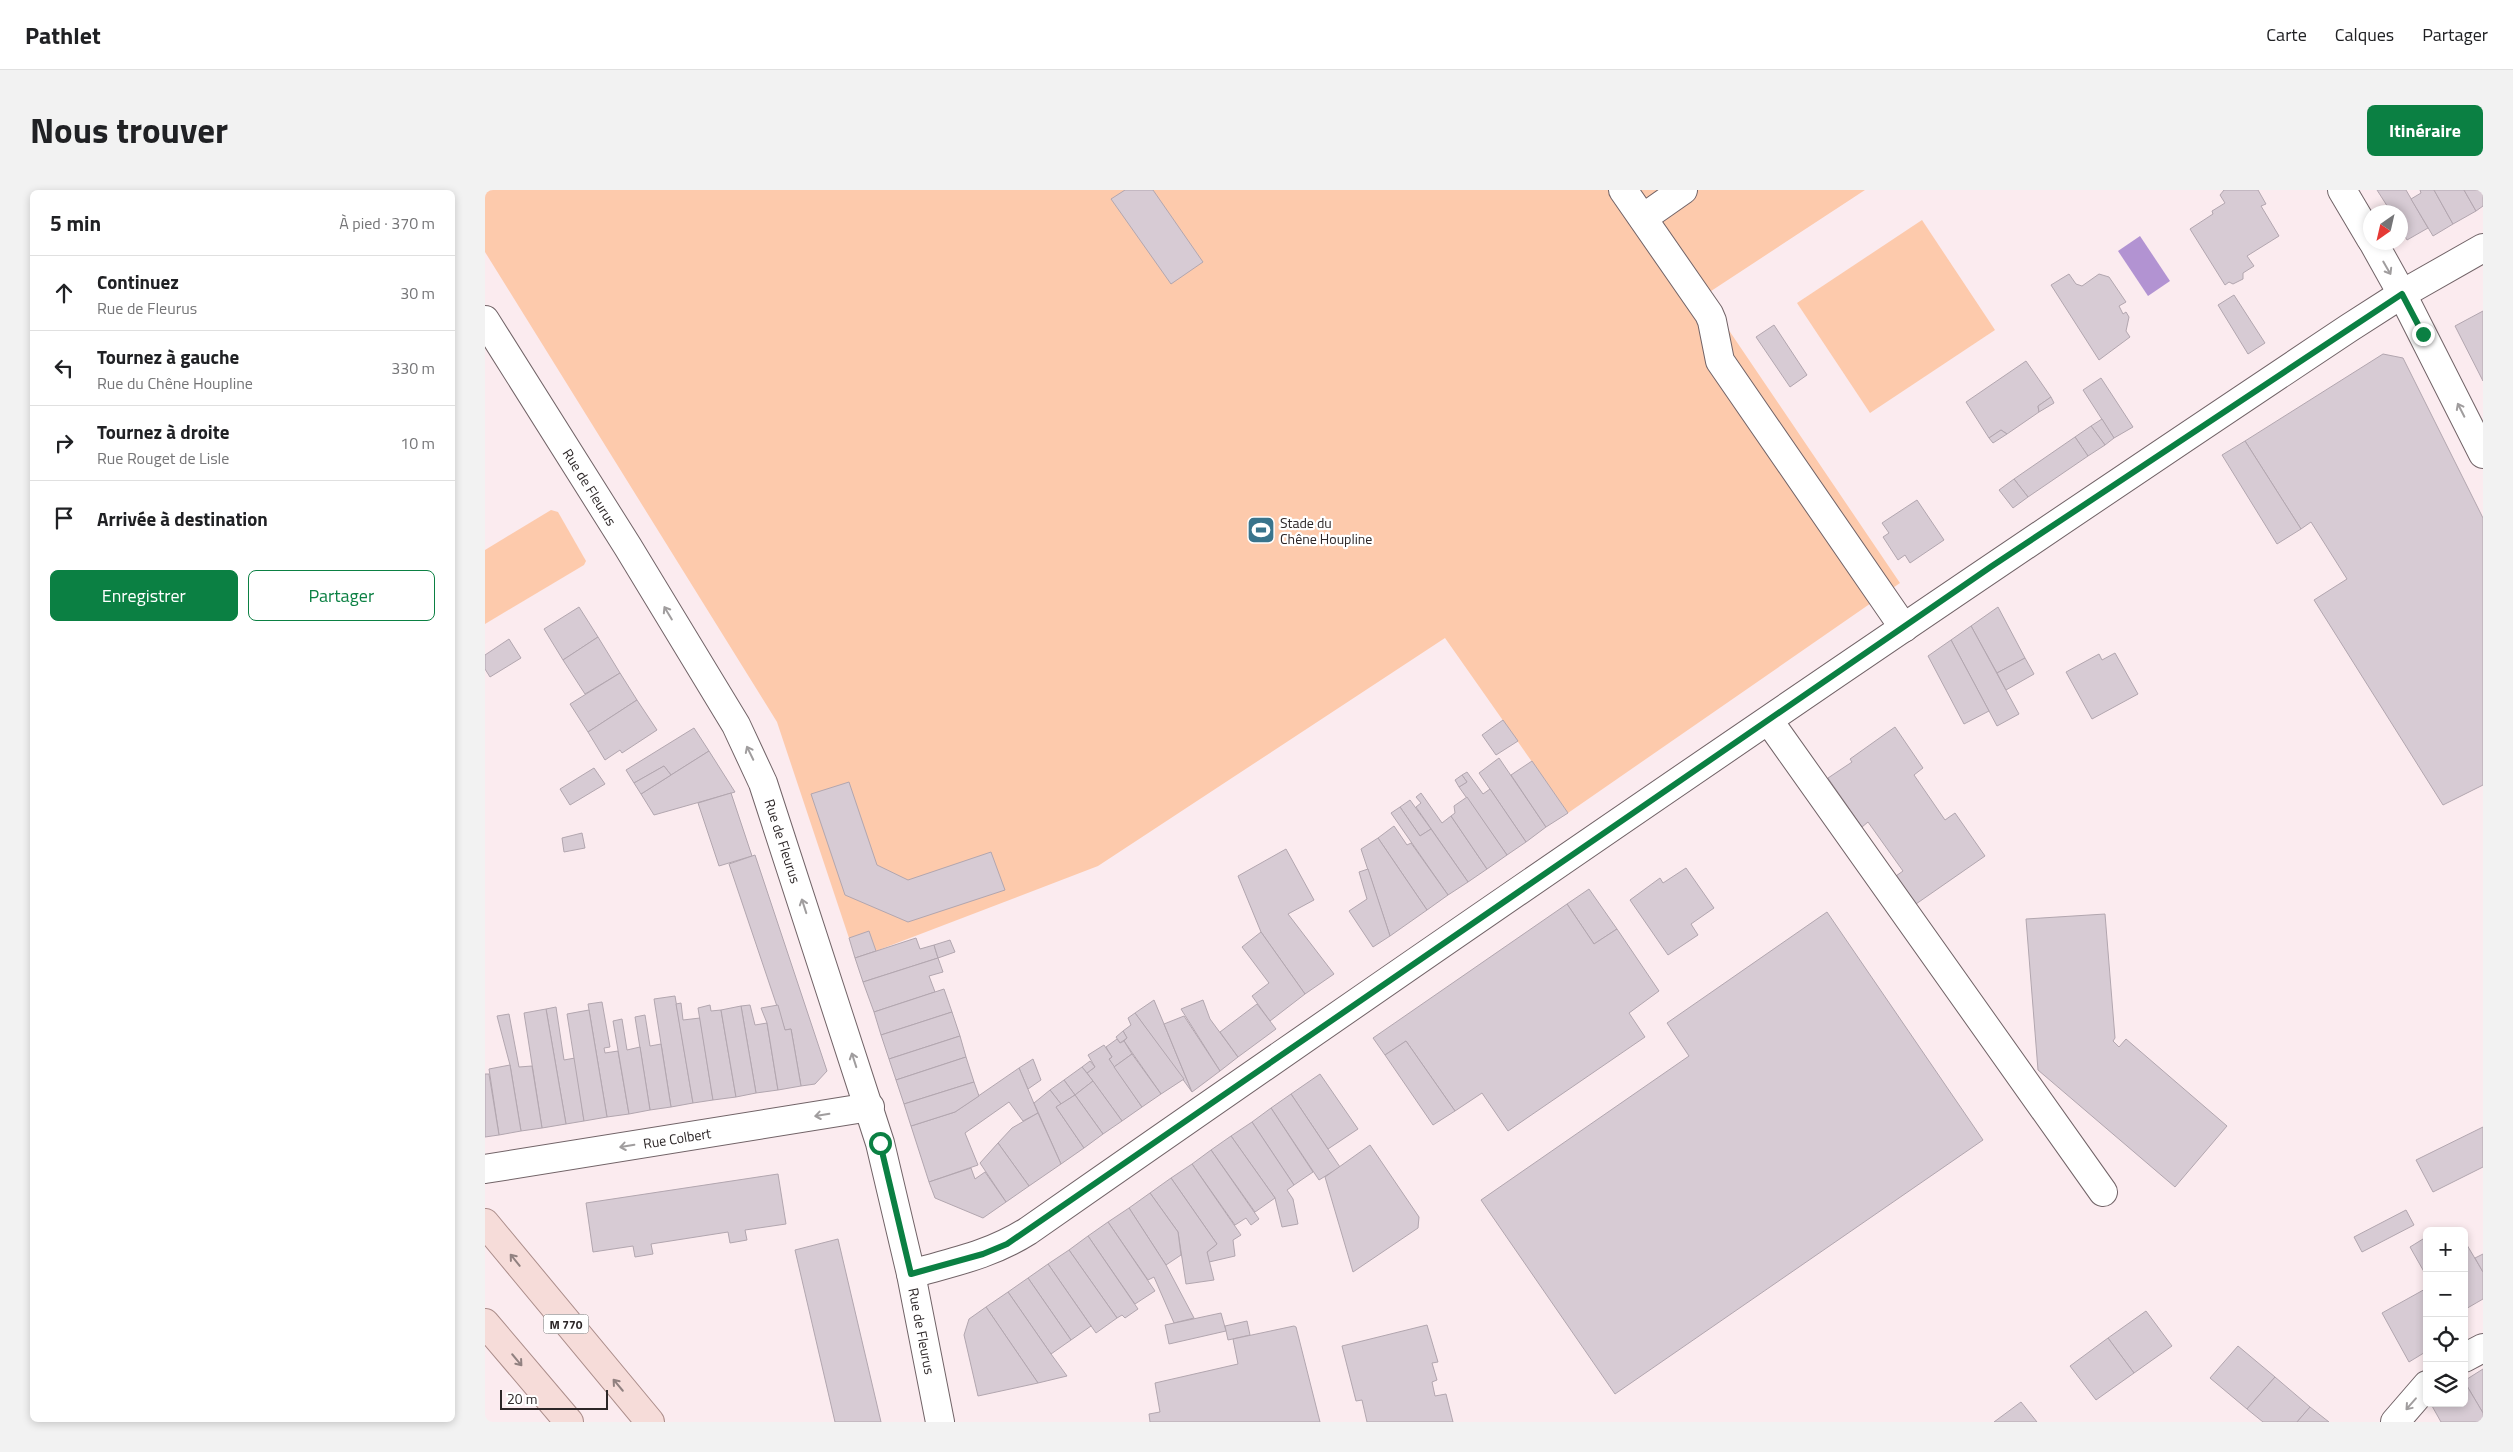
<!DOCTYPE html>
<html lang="fr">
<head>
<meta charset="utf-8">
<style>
  :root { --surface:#fff; --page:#f2f2f2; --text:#202124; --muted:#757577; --line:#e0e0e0; --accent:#0b8043 }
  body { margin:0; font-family:"Titillium Web",sans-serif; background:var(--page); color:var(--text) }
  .controls { position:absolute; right:15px; bottom:15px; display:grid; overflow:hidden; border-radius:8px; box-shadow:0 2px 8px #0003 }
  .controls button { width:45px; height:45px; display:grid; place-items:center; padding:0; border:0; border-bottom:1px solid var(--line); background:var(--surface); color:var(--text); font:25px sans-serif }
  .compass { position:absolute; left:1878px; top:15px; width:45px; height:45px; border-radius:50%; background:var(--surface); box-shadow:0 2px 8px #0003; rotate:214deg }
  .scale { position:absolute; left:15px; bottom:12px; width:108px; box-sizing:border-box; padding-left:5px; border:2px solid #2c2627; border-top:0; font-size:14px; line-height:18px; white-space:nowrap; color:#2c2627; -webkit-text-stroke:4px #fff; paint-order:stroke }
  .stop { position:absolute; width:15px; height:15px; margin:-11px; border:4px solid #0b8043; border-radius:50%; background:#fff }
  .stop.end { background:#0b8043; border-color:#fff; box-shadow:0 1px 5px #0008 }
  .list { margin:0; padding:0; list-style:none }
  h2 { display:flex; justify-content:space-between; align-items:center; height:65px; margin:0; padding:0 20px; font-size:21px }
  h2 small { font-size:16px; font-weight:400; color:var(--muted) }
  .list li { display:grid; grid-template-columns:32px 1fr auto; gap:15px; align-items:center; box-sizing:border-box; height:75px; padding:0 20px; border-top:1px solid var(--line) }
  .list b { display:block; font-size:19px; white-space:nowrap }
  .list p { margin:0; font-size:16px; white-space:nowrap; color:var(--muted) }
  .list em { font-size:16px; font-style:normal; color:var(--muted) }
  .actions { display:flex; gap:10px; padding:15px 20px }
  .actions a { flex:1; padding:11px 0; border:1px solid var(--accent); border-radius:8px; text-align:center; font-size:18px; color:var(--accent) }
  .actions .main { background:var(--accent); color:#fff }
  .icon { flex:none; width:28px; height:28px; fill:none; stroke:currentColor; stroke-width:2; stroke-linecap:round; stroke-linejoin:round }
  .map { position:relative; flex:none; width:1998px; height:1232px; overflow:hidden; border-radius:8px }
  header { display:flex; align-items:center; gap:30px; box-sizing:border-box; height:70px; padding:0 25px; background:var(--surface); border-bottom:1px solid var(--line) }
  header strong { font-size:24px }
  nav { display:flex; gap:28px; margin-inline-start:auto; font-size:18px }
  .intro { display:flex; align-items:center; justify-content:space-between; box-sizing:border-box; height:120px; padding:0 30px }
  h1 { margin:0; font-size:35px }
  .button { padding:12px 22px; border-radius:8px; background:var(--accent); color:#fff; font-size:18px; font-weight:700 }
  main { display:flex; gap:30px; padding:0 30px }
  aside { flex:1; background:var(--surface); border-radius:8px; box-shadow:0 2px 8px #0003 }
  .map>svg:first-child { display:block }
  .green { fill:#fdcaac }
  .water { fill:#b293d2 }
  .building { fill:#d7cbd4; stroke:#b2a6af }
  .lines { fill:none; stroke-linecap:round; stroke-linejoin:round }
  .minor-casing { stroke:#716367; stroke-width:30 }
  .major-casing { stroke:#ab8d8a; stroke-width:30 }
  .minor { stroke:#fff; stroke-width:28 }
  .major { stroke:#f6dcd9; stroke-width:28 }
  .oneway { stroke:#a09d9e }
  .oneway2 { stroke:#918180 }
  .route { stroke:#0b8043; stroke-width:6 }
  .labels { text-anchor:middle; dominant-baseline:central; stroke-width:4.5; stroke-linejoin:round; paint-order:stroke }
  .shield { fill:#fff; stroke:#6b6768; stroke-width:1 }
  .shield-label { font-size:12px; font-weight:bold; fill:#2c2627 }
  .street-label { font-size:14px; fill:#2c2627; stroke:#fff }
  .poi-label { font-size:14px; fill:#2c2627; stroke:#fff; text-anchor:start }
</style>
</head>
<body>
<header>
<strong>Pathlet</strong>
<nav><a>Carte</a><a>Calques</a><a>Partager</a></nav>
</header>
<div class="intro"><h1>Nous trouver</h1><a class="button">Itinéraire</a></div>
<main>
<aside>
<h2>5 min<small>À pied · 370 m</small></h2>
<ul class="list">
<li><svg class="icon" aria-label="ahead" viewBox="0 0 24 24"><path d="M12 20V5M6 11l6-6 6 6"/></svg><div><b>Continuez</b><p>Rue de Fleurus</p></div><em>30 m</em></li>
<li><svg class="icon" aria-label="left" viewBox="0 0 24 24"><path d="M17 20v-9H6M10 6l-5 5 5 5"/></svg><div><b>Tournez à gauche</b><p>Rue du Chêne Houpline</p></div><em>330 m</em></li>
<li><svg class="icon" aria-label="right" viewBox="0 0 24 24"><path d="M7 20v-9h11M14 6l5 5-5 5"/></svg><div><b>Tournez à droite</b><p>Rue Rouget de Lisle</p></div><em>10 m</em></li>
<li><svg class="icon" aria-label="arrive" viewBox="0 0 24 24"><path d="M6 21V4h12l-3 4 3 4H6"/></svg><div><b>Arrivée à destination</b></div></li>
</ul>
<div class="actions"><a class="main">Enregistrer</a><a>Partager</a></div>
</aside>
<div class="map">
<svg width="1998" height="1232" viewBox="0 0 1998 1232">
  <rect width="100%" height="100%" fill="#fbebef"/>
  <g class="green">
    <path d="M0,0H1380L1220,105L1415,393L1083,623L960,448L613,676L391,761L384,742L364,748L292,532L0,62Z"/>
    <path d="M1437,30L1510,140L1385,223L1312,113Z"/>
    <path d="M66,320L73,322L101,371L99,375L0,434V360Z"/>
  </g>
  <path class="water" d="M1655,46L1685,91L1663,106L1633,61Z"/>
  <g class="building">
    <path d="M640,0H668L718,72L686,94L626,9Z"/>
    <path d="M1739,0H1773L1781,14L1776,16L1794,46L1762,66L1769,76L1758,83V89L1748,94L1744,92L1740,95L1705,39L1728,24L1727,21L1740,13L1735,5Z"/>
    <path d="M1892,0H1921L1943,38L1922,50L1916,39V22H1906Z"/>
    <path d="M1935,0H1949L1968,34L1948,46L1926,9L1936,3Z"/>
    <path d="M1949,0H1979L1991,21L1968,34Z"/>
    <path d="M1979,0H1998V16L1991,21Z"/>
    <path d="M1584,84L1591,94L1597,96L1614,84L1624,87L1641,112L1634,116L1638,124L1641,122L1644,127L1641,141L1645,147L1614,170L1566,95Z"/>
    <path d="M1749,105L1780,153L1763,164L1733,115Z"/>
    <path d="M1998,121V191L1970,136Z"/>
    <path d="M1289,135L1322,185L1305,197L1271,147Z"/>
    <path d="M1898,164L1918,168L1998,328V595L1958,615L1829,410L1862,389L1826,332L1816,339L1760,251Z"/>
    <path d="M1541,171L1566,207L1553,216L1554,222L1522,244L1516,240L1504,248L1481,212Z"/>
    <path d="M1616,188L1648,237L1629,248L1598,200Z"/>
    <path d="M1566,207L1569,213L1554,222L1553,216Z"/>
    <path d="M1617,229L1629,248L1620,255L1606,236Z"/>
    <path d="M1606,236L1620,255L1603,266L1590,247Z"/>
    <path d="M1516,240L1522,244L1508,253L1504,248Z"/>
    <path d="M1590,247L1603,266L1543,307L1529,289Z"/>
    <path d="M1760,251L1816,339L1792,354L1737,265Z"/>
    <path d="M1529,289L1543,307L1528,318L1514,300Z"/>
    <path d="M1432,310L1459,350L1425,373L1420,365L1413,370L1398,347L1404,343L1397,333Z"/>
    <path d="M94,417L113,447L78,470L59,439Z"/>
    <path d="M1513,417L1540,468L1512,483L1486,436Z"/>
    <path d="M1486,436L1534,524L1512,536L1466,450Z"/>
    <path d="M113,447L135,483L100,504L78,470Z"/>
    <path d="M24,449L36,468L5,487L0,479V465Z"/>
    <path d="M1466,450L1504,521L1479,534L1443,466Z"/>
    <path d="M1630,463L1653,504L1607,529L1581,482L1614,464L1617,470Z"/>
    <path d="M1540,468L1549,484L1521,500L1512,483Z"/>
    <path d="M135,483L152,510L103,542L85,514Z"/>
    <path d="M152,510L172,540L137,563L135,560L120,570L103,542Z"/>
    <path d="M1018,530L1033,551L1011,565L997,545Z"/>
    <path d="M1410,537L1438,578L1429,585L1460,630L1470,623L1500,666L1431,714L1411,686L1418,681L1383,632L1377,637L1343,588L1367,572L1365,569Z"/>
    <path d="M209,538L224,561L186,585L179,576L149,593L141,580Z"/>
    <path d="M224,561L250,602L169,625L156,604Z"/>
    <path d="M1014,568L1061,637L1041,652L994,583Z"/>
    <path d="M1047,571L1083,623L1061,637L1026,585Z"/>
    <path d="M179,576L186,585L156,604L149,593Z"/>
    <path d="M109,578L120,594L85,615L75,599Z"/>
    <path d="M982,582L998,604L1005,599L1041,652L1022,665L974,597L982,592L977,585Z"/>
    <path d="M977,585L982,592L974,597L970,590Z"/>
    <path d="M364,592L392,675L423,690L506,662L520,700L423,732L360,705L326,604Z"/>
    <path d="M246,603L267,666L234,676L213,613Z"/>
    <path d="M936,603L957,633L966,626L1002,679L983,692L931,617L936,613L931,607Z"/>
    <path d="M982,607L1022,665L1002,679L966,626L970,623L969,616Z"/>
    <path d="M925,610L946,639L935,646L915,617Z"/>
    <path d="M915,617L935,646L946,639L983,692L963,705L906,623Z"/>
    <path d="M909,636L922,655L926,653L963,705L942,720L893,648Z"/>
    <path d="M97,643L100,658L79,662L77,648Z"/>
    <path d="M893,648L942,720L905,746L876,659Z"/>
    <path d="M801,659L829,710L803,724L849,784L820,804L776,742L753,686Z"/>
    <path d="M270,665L342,881L330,894L316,896L306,839L300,840L244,674Z"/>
    <path d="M1201,678L1229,718L1206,734L1213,745L1183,765L1145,710L1175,688L1178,693Z"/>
    <path d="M883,679L905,746L888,757L864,721L882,709L874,682Z"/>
    <path d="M1104,699L1132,739L1109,754L1082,714Z"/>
    <path d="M1082,714L1109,754L1132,739L1174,801L1144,823L1160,847L1023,941L997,903L970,921L921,851L900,865L888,848Z"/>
    <path d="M1342,722L1498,950L1130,1204L996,1010L1204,866L1182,833Z"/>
    <path d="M1620,724L1630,848L1628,851L1634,857L1641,849L1742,936L1690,997L1553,880L1541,729Z"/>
    <path d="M384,741L391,761L370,768L364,748Z"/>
    <path d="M776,742L820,804L785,831L767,806L784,793L757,757Z"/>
    <path d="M431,748L435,759L449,755L453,768L378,792L370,768Z"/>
    <path d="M465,750L470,762L453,768L449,755Z"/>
    <path d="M453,768L458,782L444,786L450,802L389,822L378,792Z"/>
    <path d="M459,799L467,822L396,845L389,822Z"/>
    <path d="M190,806L208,913L186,917L169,809Z"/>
    <path d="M669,810L679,834L707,902L650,823Z"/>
    <path d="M718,810L725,829L753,867L735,881L696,819Z"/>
    <path d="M117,812L125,857L119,858L120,863L133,861L144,924L122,927L103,814Z"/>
    <path d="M196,813L198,830L215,828L228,910L208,913L191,814Z"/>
    <path d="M772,814L791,839L753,867L735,842Z"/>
    <path d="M225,815L226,821L236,820L251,907L228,910L213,818Z"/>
    <path d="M265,815L270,835L282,833L293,900L271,903L256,816Z"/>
    <path d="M293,815L300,840L306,839L316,896L293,900L282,833L276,818Z"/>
    <path d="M256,816L271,903L251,907L236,820Z"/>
    <path d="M71,817L79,870L90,868L99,931L81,934L61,819Z"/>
    <path d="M61,819L81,934L57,938L39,823Z"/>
    <path d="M104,820L122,927L99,931L82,824Z"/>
    <path d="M467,822L475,846L404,869L396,845Z"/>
    <path d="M650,823L699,889L676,904L639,851L642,848L638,841L646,835L643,828Z"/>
    <path d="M24,824L34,877L47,876L57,938L36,941L25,875L12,826Z"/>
    <path d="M160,825L165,856L176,854L186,917L165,920L150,827Z"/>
    <path d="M699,826L735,881L707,902L679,834Z"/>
    <path d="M137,829L142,860L155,857L165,920L144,924L128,831Z"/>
    <path d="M638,841L642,848L635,853L631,847Z"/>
    <path d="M475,846L481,867L411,890L404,869Z"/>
    <path d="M632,849L635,853L639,851L647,864L629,877L624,869L627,867L621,857Z"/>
    <path d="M921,851L970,921L948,935L900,865Z"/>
    <path d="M619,855L627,867L624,869L657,917L637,931L602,883L610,877L603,865Z"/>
    <path d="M647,864L676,904L657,917L629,877Z"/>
    <path d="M481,867L489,892L419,914L411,890Z"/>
    <path d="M548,869L556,890L543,899L534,878Z"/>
    <path d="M605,871L610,877L602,883L597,877Z"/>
    <path d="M25,875L36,941L14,945L4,879Z"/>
    <path d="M597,877L608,891L590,905L579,890Z"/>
    <path d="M534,878L553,923L538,931L524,912L480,943L493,975L444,992L426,936L470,922Z"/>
    <path d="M0,884H4L14,945L0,947Z"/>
    <path d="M835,884L873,939L843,959L806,904Z"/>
    <path d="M579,890L590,905L576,914L565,900Z"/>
    <path d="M608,891L637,931L618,944L590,905Z"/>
    <path d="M489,892L494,906L470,922L426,936L419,914Z"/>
    <path d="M565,900L576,914L571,917L599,958L576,974L549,913Z"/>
    <path d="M806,904L855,977L834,990L786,918Z"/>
    <path d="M590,905L618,944L599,958L571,917Z"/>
    <path d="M786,918L828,982L809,995L767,932Z"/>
    <path d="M553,923L576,974L544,996L513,953L527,938Z"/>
    <path d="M767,932L809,995L802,1000L808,1009L813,1034L797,1037L790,1008L746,946Z"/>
    <path d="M1998,937V977L1948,1002L1931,970Z"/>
    <path d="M746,946L790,1008L770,1022L726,960Z"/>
    <path d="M513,953L544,996L521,1012L495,973Z"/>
    <path d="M885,955L934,1027L933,1038L868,1082L840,987Z"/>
    <path d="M726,960L774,1029L766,1035L761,1028L750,1035L707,974Z"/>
    <path d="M707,974L756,1045L748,1050L750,1066L724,1072L722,1062L732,1054L686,988Z"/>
    <path d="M486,978L490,989L500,982L521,1012L498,1028L450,1008L444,992Z"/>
    <path d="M293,984L301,1034L260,1040L262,1050L245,1053L243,1042L166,1054L168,1064L150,1067L148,1056L108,1062L101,1013Z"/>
    <path d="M686,988L732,1054L722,1062L729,1090L701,1094L693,1042L665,1003Z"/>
    <path d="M665,1003L693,1042L696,1065L681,1075L644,1018Z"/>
    <path d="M644,1018L681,1075L709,1128L689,1133L669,1087L663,1090L623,1032Z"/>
    <path d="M1921,1020L1929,1035L1877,1062L1869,1047Z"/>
    <path d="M623,1032L670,1101L650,1114L603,1046Z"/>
    <path d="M603,1046L653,1119L640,1128L637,1125L632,1128L584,1060Z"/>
    <path d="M353,1049L396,1232H350L310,1060Z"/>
    <path d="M1938,1049L1942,1055V1087L1925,1057Z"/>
    <path d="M1979,1050L1998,1082V1109L1979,1120Z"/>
    <path d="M584,1060L632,1128L611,1143L563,1074Z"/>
    <path d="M1998,1064V1082L1990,1068Z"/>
    <path d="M563,1074L606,1136L586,1150L543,1088Z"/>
    <path d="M543,1088L586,1150L566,1164L523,1102Z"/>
    <path d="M1942,1098V1161L1924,1172L1897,1123Z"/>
    <path d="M523,1102L566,1164L582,1186L553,1193L501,1117Z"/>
    <path d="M501,1117L553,1193L493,1206L479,1145L484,1129Z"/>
    <path d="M1661,1121L1687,1156L1649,1183L1623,1148Z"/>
    <path d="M736,1123L741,1141L684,1154L680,1135Z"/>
    <path d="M762,1131L765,1145L743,1150L740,1136Z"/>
    <path d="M942,1135L953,1172L947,1173L952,1190L947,1192L950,1206L961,1204L968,1232H882L877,1210L871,1211L857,1156Z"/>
    <path d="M809,1136L811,1137L835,1232H665L664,1224L675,1222L670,1193L753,1174L748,1149Z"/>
    <path d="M1623,1148L1649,1183L1611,1210L1585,1176Z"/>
    <path d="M1753,1156L1790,1187L1762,1219L1725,1188Z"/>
    <path d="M1998,1179V1223L1979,1191Z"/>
    <path d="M1790,1187L1825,1217L1812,1232H1778L1762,1219Z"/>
    <path d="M1979,1191L1998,1223V1232H1956L1947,1216L1952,1213H1979Z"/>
    <path d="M1536,1212L1552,1232H1509Z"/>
    <path d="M1825,1217L1844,1232H1812Z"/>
  </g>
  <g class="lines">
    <defs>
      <g id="minor">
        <path d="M1138,0L1224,124L1227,131L1235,171L1419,438"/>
        <path d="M1857,0L1886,49"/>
        <path d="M1158,28L1198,0"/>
        <path d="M1888,52L1917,104L1998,264"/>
        <path d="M0,130L143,357L251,535L278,593L395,953L426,1084L455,1232"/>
        <path d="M1284,531L1618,1002"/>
        <path d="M0,979L385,917"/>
        <path d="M426,1084C468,1072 505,1065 543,1041C980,736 1420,434 1864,138L1917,104L1998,58"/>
        <path d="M1979,1168L1998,1158"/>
        <path d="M1910,1232L1942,1195"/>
      </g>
      <g id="major">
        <path d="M0,1033L165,1232"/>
        <path d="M0,1133L84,1232"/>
      </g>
    </defs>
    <use href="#minor" class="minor-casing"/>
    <use href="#major" class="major-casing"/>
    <use href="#minor" class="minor"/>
    <use href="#major" class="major"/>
  </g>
  <defs><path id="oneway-shaft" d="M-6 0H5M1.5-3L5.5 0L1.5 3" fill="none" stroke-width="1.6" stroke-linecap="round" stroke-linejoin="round" transform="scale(1.25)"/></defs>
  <g class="oneway">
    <use href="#oneway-shaft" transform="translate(1902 78) rotate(60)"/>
    <use href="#oneway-shaft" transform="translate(1976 220) rotate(-117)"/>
    <use href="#oneway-shaft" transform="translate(183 423) rotate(-121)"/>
    <use href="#oneway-shaft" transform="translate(265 563) rotate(-116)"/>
    <use href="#oneway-shaft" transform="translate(319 716) rotate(-108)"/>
    <use href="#oneway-shaft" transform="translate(369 870) rotate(-108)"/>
    <use href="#oneway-shaft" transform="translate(337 925) rotate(171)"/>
    <use href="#oneway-shaft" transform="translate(142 956) rotate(171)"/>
    <use href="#oneway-shaft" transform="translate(1926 1214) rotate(131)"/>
  </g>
  <g class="oneway2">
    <use href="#oneway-shaft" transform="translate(30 1070) rotate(-129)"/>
    <use href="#oneway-shaft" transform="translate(32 1170) rotate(50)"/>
    <use href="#oneway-shaft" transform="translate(133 1195) rotate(-130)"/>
  </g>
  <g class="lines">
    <path class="route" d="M395,953L426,1084L498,1064L522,1054L1507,376L1917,104L1938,144"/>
  </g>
  <defs>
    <symbol id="stadium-square" viewBox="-11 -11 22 22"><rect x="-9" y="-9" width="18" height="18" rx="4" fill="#39748c" stroke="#fff"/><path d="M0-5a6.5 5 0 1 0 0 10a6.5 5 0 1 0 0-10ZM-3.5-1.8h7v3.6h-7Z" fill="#fff"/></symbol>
  </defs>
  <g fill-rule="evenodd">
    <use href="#stadium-square" x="760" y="324" width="32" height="32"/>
  </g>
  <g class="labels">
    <rect class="shield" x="58.5" y="1124.5" width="45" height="19" rx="4"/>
    <g class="shield-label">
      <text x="81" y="1134">M 770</text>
    </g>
    <g class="street-label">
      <text transform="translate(105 297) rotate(58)">Rue de Fleurus</text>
      <text transform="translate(298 651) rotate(72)">Rue de Fleurus</text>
      <text transform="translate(192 948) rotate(-9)">Rue Colbert</text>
      <text transform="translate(437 1141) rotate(79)">Rue de Fleurus</text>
    </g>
    <g class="poi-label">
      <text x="795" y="332">Stade du<tspan x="795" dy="16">Chêne Houpline</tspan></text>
    </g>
  </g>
</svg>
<div class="controls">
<button>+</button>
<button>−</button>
<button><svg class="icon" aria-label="locate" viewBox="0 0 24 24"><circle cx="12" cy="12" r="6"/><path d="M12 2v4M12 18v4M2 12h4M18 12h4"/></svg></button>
<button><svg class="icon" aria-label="layers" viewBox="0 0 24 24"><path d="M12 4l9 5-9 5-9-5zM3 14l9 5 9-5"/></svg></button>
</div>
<svg class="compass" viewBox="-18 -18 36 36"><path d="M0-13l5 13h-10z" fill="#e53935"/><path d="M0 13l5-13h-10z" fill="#757577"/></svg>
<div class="scale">20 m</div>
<div class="stop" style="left:395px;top:953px"></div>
<div class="stop end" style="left:1938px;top:144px"></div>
</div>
</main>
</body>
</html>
